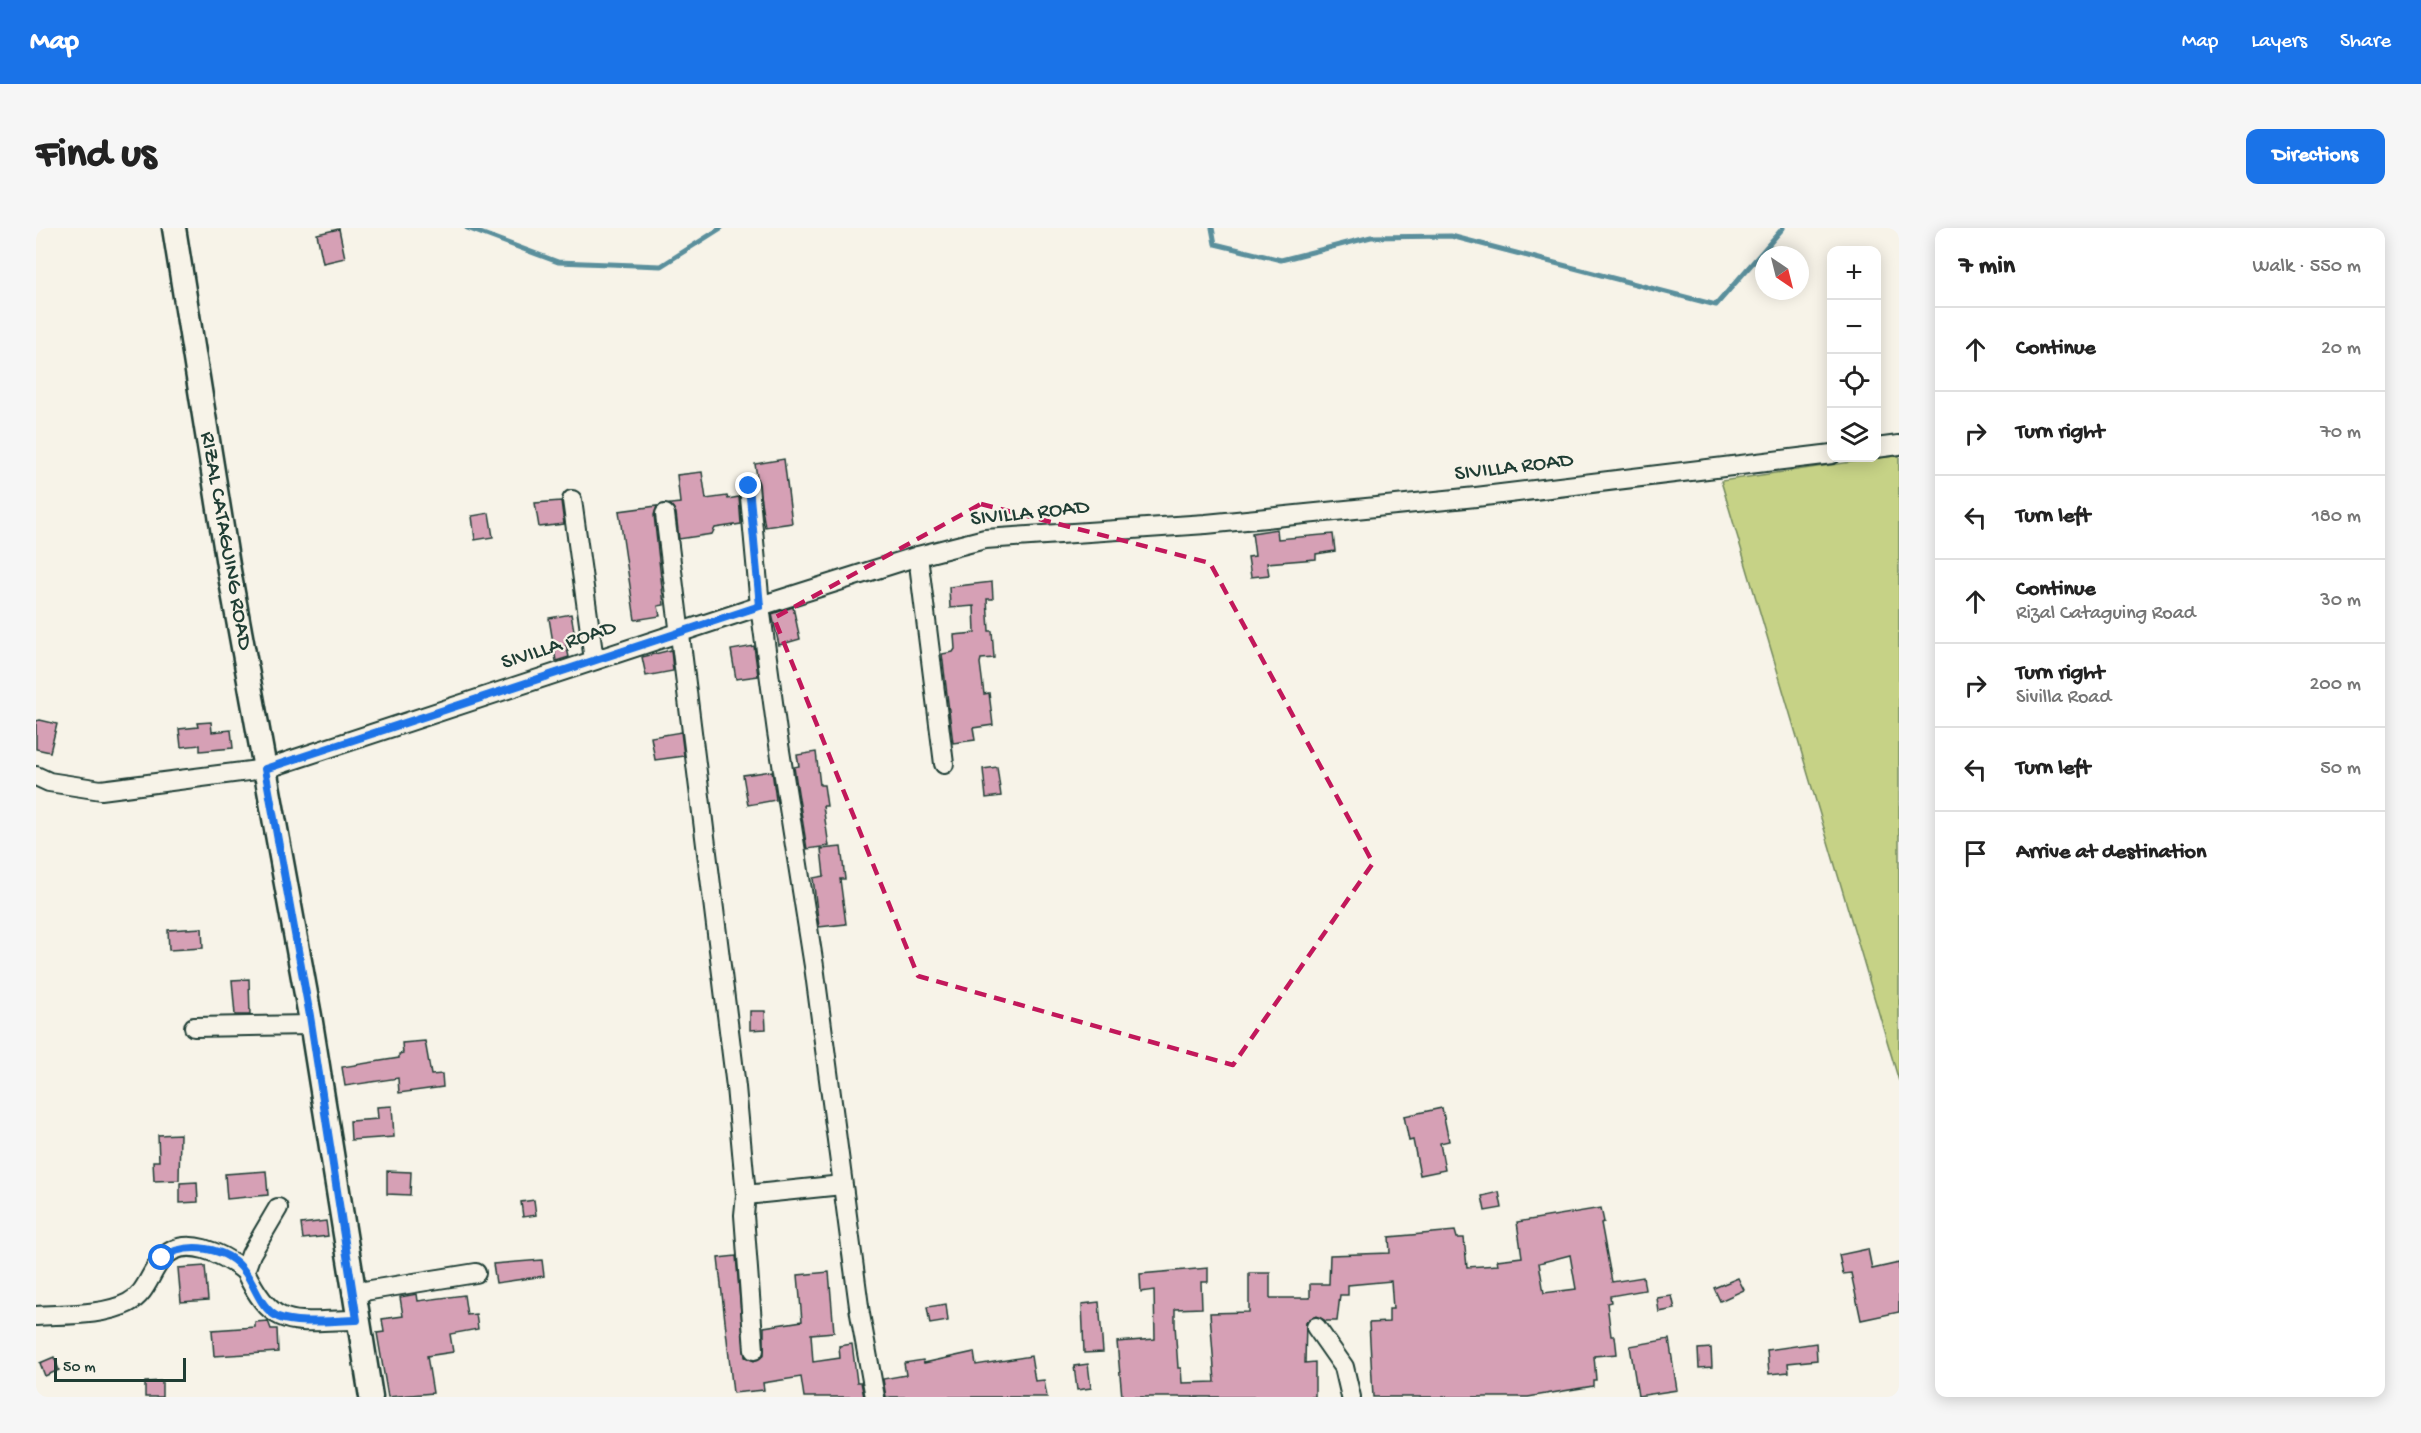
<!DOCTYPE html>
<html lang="en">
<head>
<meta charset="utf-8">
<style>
  :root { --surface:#fff; --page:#f6f6f6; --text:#222; --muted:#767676; --line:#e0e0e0; --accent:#1a73e8 }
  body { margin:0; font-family:"Gochi Hand",sans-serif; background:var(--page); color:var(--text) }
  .controls { position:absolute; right:18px; top:18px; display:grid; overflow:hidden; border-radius:12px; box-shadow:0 3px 15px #0003 }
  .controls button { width:54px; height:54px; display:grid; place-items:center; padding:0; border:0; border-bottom:2px solid var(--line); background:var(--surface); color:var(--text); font:30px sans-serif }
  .compass { position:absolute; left:1719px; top:18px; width:54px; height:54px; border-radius:50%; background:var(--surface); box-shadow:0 3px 15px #0003; rotate:145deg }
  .scale { position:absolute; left:18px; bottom:15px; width:132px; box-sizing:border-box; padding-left:6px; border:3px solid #1f3d34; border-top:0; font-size:16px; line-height:21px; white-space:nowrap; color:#1f3d34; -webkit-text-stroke:4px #f7f3e8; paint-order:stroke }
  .stop { position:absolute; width:18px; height:18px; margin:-14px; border:4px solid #1a73e8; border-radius:50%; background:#fff }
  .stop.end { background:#1a73e8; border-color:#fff; box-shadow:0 2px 6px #0008 }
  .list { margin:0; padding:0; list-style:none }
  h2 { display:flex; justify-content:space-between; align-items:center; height:78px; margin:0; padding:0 24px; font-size:26px }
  h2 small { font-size:20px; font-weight:400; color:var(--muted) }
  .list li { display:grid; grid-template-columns:39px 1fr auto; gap:18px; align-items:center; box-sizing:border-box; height:84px; padding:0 24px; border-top:2px solid var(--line) }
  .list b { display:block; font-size:22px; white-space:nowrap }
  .list p { margin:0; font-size:20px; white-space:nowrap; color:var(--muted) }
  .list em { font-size:20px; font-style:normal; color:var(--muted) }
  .icon { flex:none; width:33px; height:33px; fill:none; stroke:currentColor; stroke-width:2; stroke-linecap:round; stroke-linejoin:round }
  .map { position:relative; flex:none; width:1863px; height:1169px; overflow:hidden; border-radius:12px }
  header { display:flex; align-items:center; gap:36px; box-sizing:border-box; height:84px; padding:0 30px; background:var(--accent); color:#fff }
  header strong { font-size:28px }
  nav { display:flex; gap:33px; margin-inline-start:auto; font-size:21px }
  .intro { display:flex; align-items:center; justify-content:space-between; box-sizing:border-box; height:144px; padding:0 36px }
  h1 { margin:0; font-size:42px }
  .button { padding:15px 27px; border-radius:12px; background:var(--accent); color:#fff; font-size:21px; font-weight:700 }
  main { display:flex; gap:36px; padding:0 36px }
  aside { flex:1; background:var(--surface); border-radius:12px; box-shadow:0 3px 15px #0003 }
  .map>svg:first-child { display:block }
  .green { fill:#c6d286; stroke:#72885d; stroke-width:1.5 }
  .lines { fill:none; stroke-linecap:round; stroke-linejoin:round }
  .stream { stroke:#5a8f9c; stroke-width:5 }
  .building { fill:#d6a0b5; stroke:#1f3d34; stroke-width:1.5; fill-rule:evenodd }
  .minor-casing { stroke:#1f3d34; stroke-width:22 }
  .tertiary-casing { stroke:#1f3d34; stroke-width:27 }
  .minor { stroke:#f7f3e8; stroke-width:18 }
  .tertiary { stroke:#f7f3e8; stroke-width:22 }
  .route { stroke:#1a73e8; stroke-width:8 }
  .marked { fill:none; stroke:#c2185b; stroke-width:4.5; stroke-dasharray:12 8; stroke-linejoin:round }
  .labels { text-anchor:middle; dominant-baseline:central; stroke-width:4.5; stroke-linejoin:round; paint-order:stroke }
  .street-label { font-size:22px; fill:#1f3d34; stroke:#f7f3e8 }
</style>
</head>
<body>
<header>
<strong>Map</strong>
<nav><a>Map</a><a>Layers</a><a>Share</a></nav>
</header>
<div class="intro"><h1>Find us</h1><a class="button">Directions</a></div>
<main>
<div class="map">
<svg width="1863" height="1169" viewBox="0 0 1863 1169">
  <rect width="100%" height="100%" fill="#f7f3e8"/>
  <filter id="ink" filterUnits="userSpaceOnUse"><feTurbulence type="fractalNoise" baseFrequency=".0167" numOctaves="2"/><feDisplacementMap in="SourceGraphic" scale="12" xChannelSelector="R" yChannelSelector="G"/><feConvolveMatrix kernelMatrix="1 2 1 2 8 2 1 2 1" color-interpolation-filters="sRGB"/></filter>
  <g filter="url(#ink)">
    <path class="green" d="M1863,227V853L1685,253Z"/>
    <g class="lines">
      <g class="stream">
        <path d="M431,0L522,34L625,38L685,0"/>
        <path d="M1176,0L1179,16L1245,32L1335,9L1415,8L1680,77L1747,0"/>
      </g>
    </g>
    <g class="building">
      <path d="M303,1L309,30L287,35L281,6Z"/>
      <path d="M748,231L756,295L729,299L719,236Z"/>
      <path d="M666,244L670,271L691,268L692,271L703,269L705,296L679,300L676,306L643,311L640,285L634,276L644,275L641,247Z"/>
      <path d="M525,273L528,296L503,299L499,275Z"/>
      <path d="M621,278L618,287L628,377L622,378L624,388L599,392L583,283Z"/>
      <path d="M453,285L457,309L439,312L436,288Z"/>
      <path d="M1241,301L1242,311L1297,306L1299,323L1280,326V331L1231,335L1233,347L1215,349L1212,329L1219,328L1216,305Z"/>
      <path d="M956,354L957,371H951L953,403H956L958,430L945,431L944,435L948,466L953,465L957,497L937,500L939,512L917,515L906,426L917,424L919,421L918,407L939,405L938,378L914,380L913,359Z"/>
      <path d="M757,379L764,411L743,417L736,386Z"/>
      <path d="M535,386L540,414L530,416L533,429L520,433L513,390Z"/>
      <path d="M718,418L722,448L700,451L695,422Z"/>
      <path d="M635,422L637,443L610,448L606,429Z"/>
      <path d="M4,492L21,496L14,524L0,521V493Z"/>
      <path d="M175,494L176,504L195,502L197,520L164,523V517L145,519L143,501L162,499L161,495Z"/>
      <path d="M645,504L648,528L619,532L615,509Z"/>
      <path d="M780,524L784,557H788L791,578H787L793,618L771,621L758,539L763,538L761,527Z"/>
      <path d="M961,539L965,568L950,570L947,541Z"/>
      <path d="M736,543L740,572L712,577L707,547Z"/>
      <path d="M805,619L809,651H804L810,696L783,699L777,650L788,648L785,621Z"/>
      <path d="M166,700L167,720L133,722L132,702Z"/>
      <path d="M213,751L214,787H199L196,752Z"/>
      <path d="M714,783H729L730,801L714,802Z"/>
      <path d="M389,813L395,847L406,846L407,859L363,865L362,850L309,858L306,839L363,830V826L367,825L366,815Z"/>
      <path d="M356,878L358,909L315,912L314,893L342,891L341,879Z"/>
      <path d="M1406,880L1413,913L1404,915L1409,942L1384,947L1377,912L1373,913L1368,888Z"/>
      <path d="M144,906L143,952L118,953L117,933H123L122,907Z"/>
      <path d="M230,943L232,967L191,971L189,946Z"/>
      <path d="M351,943L375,944L374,967L351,966Z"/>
      <path d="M161,954L162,974L144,975V955Z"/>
      <path d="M1463,964L1466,980L1449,983L1446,968Z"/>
      <path d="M498,972L500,987L487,989L485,974Z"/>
      <path d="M1565,980L1568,994L1565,995L1576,1054L1607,1049L1609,1062L1574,1068L1575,1074L1571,1075L1575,1108H1579L1581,1126L1558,1128L1560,1152H1557V1158L1492,1169H1337L1333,1095L1353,1094V1081H1357L1355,1053L1312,1057V1067H1304L1301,1093H1290L1280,1088L1270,1094L1269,1135L1279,1134V1169H1086L1081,1114L1119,1111L1118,1062L1105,1064L1104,1046L1172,1040V1054H1165L1166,1080L1139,1081V1097L1142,1140H1145L1146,1155L1179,1154L1174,1085L1213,1084V1045H1234V1070H1274V1056H1293L1294,1027L1354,1025L1353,1009L1419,1003L1421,1010H1428L1431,1039L1462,1037L1461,1032L1486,1029L1481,994ZM1534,1027L1540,1061L1508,1065L1503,1035Z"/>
      <path d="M290,993L292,1008L267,1011L265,996Z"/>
      <path d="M1832,1021L1836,1041L1863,1035V1084L1825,1092L1815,1045L1807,1046L1803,1027Z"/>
      <path d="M700,1028L709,1129L718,1133L728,1127V1099L766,1093L762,1047L793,1044L798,1104L775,1106L777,1134L804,1130L803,1118L816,1116L821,1154H825L828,1169H768L765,1149L727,1155L728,1162L697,1165L682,1030Z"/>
      <path d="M506,1032L508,1048L460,1055L457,1036Z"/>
      <path d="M169,1038L172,1072L145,1074L142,1040Z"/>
      <path d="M1702,1050L1708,1062L1684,1073L1678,1060Z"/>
      <path d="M381,1066L382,1073L428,1067L431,1087L440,1086L442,1101L414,1106L417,1124L391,1128L397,1165L352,1169L341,1105L348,1104L346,1091L367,1088L364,1069Z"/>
      <path d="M1636,1068L1639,1081L1623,1084L1621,1070Z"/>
      <path d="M1063,1074L1067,1124L1048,1125L1046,1076Z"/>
      <path d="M910,1076L912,1093L894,1096L891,1079Z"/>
      <path d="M232,1093L235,1101H241L242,1124L178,1128L176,1102L219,1099V1094Z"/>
      <path d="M1633,1111L1641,1162L1602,1168L1594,1118Z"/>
      <path d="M1780,1115L1781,1132L1752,1135L1753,1144L1733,1146L1731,1122Z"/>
      <path d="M1675,1120L1676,1139L1663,1140L1662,1121Z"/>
      <path d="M938,1124L940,1137L995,1128L999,1153L1008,1152L1011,1169H850L847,1151L870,1147L868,1135L887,1132L888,1135Z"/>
      <path d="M18,1129L23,1142L9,1148L4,1135Z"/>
      <path d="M1052,1136L1055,1160L1041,1162L1038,1138Z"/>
      <path d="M126,1153V1169H109V1154Z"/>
    </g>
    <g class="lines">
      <defs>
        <g id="minor">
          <path d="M1840,220L1863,217"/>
          <path d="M713,258L724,378L741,504L778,738L824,1086L839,1169"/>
          <path d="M536,272L558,432"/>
          <path d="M629,286L700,859L710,967"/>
          <path d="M882,328L908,536"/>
          <path d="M0,548L13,554L65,562L229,541L724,378L882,328L949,311L1170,296L1440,269L1796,226"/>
          <path d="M158,799L276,797"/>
          <path d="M242,980L215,1026L209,1043C239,1106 259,1092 321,1092"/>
          <path d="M316,1065L440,1045"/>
          <path d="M0,1088C28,1086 66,1088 92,1075C110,1066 113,1047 125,1032C148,1004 188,1027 209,1043"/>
          <path d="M1280,1099L1308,1139L1315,1169"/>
          <path d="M718,1122L708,987L710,967L806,957"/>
        </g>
        <path id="tertiary" d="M138,0L192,337L274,788L335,1169"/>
      </defs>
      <use href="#minor" class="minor-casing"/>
      <use href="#tertiary" class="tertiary-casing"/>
      <use href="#minor" class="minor"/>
      <use href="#tertiary" class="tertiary"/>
    </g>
  </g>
  <g class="lines" filter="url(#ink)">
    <path class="route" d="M126,1030C150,1013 191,1018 209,1044C220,1059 224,1080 242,1089C260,1097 301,1092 321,1092L274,788L229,541L724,378L713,258"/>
  </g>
  <path class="marked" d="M945,276L1174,335L1337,635L1197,837L882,748L738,390Z"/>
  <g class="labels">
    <g class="street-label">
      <text transform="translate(1478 240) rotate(-7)">SIVILLA ROAD</text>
      <text transform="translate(994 286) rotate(-6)">SIVILLA ROAD</text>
      <text transform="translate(189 313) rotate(80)">RIZAL CATAGUING ROAD</text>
      <text transform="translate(523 418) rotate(-18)">SIVILLA ROAD</text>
    </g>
  </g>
</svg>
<div class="controls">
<button>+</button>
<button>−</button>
<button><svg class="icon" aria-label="locate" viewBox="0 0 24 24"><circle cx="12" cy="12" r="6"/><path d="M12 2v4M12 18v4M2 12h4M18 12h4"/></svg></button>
<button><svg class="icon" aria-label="layers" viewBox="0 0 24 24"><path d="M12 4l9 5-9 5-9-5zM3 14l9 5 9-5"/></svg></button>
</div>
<svg class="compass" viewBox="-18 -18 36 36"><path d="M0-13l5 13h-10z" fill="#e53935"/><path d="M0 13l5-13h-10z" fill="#767676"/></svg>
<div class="scale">50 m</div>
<div class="stop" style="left:126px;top:1030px"></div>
<div class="stop end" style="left:713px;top:258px"></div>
</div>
<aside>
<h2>7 min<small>Walk · 550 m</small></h2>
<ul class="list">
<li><svg class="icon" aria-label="ahead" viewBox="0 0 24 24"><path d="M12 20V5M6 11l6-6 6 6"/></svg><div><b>Continue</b></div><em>20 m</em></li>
<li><svg class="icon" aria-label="right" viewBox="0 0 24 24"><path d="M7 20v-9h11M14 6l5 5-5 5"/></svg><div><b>Turn right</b></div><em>70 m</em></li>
<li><svg class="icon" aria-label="left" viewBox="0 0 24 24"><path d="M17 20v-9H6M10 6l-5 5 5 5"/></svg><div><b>Turn left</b></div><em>180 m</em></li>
<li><svg class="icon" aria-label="ahead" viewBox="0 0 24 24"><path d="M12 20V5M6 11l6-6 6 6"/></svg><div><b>Continue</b><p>Rizal Cataguing Road</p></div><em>30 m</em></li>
<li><svg class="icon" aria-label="right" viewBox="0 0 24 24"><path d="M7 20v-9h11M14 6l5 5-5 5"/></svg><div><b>Turn right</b><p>Sivilla Road</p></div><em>200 m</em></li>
<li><svg class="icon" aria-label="left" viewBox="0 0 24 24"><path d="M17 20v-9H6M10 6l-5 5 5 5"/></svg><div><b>Turn left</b></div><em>50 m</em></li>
<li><svg class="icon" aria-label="arrive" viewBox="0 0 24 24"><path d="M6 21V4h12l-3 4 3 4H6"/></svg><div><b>Arrive at destination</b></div></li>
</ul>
</aside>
</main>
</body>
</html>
